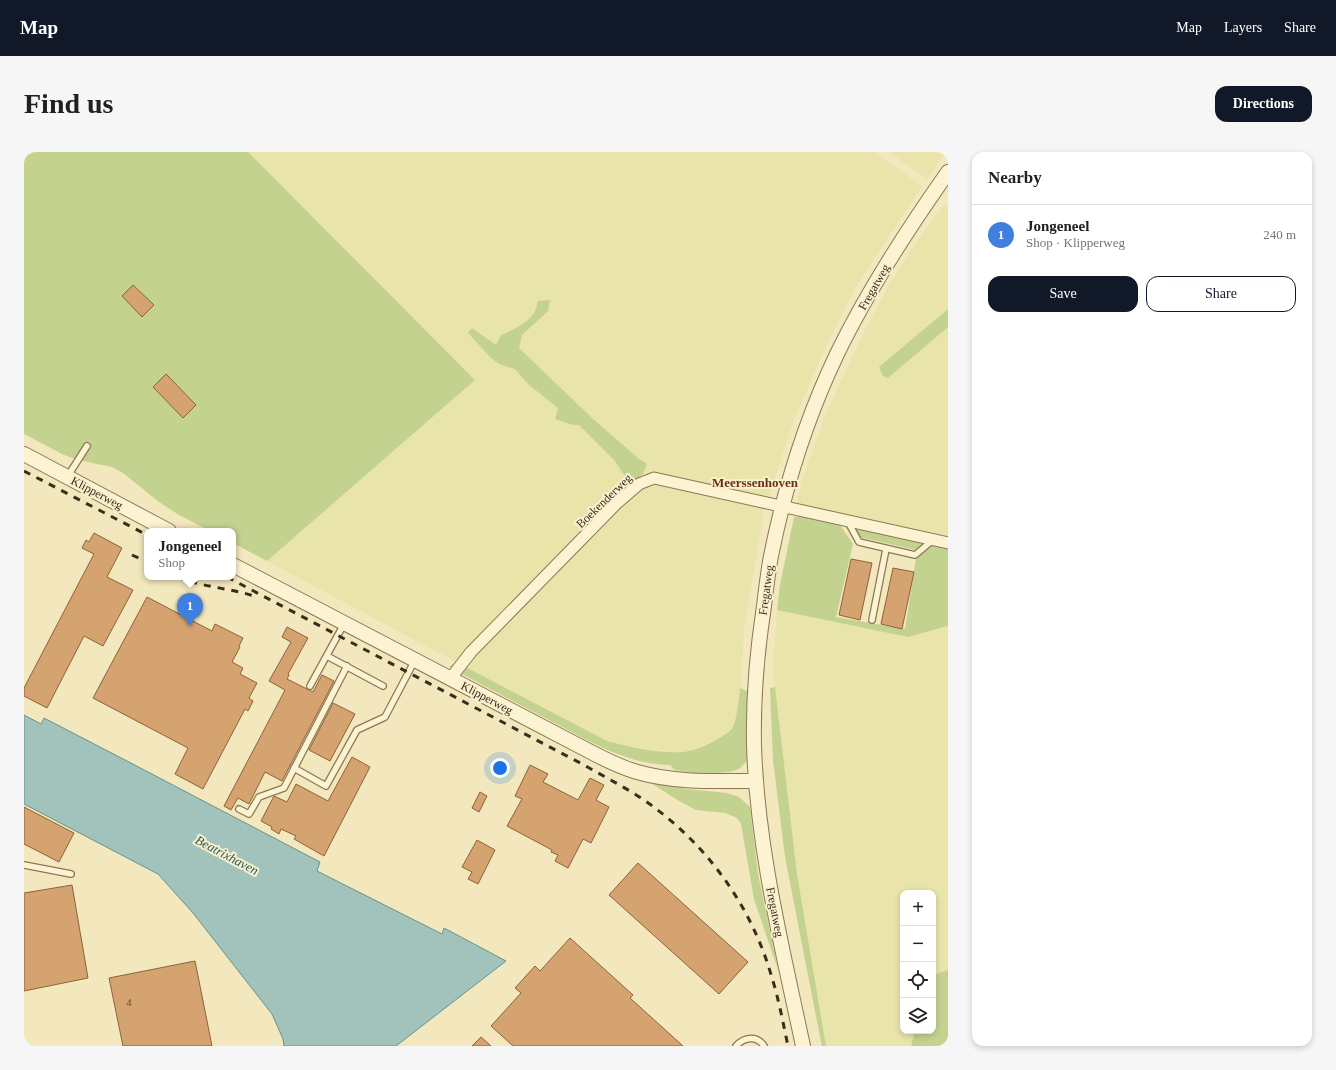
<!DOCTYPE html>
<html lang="en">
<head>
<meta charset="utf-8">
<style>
  :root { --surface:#fff; --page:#f6f6f6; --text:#202124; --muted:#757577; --line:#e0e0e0; --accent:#111827 }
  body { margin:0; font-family:Georgia,serif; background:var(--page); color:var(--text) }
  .controls { position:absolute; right:12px; bottom:12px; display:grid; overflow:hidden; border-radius:8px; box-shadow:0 2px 6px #0003 }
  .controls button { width:36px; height:36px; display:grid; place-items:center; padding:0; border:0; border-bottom:1px solid var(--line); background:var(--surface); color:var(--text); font:20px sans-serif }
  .you { position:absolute; left:476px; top:616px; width:14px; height:14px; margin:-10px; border:3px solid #fff; border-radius:50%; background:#1a73e8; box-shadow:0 0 0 6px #1a73e833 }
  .badge { display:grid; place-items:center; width:26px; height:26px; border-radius:50%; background:var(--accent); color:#fff; font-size:13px; font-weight:700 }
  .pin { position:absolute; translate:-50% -33px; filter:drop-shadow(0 1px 2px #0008) }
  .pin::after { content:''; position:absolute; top:21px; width:14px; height:12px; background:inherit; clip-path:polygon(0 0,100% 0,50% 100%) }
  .popup { position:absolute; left:120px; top:376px; width:92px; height:52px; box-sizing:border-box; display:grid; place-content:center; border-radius:8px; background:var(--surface); filter:drop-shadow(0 1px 3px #0005); font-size:13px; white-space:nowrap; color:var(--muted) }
  .popup b { font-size:15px; color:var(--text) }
  .popup::after { content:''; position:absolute; left:50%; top:100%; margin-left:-8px; border:8px solid transparent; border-top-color:var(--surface) }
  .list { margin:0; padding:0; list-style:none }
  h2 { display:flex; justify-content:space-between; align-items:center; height:52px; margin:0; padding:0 16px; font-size:17px }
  h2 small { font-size:13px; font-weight:400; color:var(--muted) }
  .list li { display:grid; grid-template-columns:26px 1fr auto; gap:12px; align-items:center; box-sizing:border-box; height:60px; padding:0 16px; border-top:1px solid var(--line) }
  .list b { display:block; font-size:15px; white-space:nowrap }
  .list p { margin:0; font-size:13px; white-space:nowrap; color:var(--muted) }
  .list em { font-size:13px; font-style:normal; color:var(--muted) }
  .actions { display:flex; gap:8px; padding:12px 16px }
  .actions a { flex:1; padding:9px 0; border:1px solid var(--accent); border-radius:12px; text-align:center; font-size:14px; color:var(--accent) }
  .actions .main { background:var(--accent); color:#fff }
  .icon { flex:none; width:22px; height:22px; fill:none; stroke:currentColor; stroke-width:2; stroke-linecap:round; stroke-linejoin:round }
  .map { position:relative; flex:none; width:924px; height:894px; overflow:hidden; border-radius:12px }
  header { display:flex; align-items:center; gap:24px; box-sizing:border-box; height:56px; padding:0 20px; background:var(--accent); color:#fff }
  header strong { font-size:19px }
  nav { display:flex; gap:22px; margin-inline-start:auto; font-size:14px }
  .intro { display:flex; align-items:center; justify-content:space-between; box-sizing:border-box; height:96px; padding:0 24px }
  h1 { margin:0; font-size:28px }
  .button { padding:10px 18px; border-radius:12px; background:var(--accent); color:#fff; font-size:14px; font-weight:700 }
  main { display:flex; gap:24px; padding:0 24px }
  aside { flex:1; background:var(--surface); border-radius:12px; box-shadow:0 2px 6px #0003 }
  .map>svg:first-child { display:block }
  .farmland { fill:#e9e4aa }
  .green { fill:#c4d290 }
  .water { fill:#a2c3bc; stroke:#68928b }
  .building { fill:#d5a36f; stroke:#8e6238 }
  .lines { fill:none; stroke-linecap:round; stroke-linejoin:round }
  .service-casing { stroke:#8d7754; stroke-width:8 }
  .minor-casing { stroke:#8d7754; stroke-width:13 }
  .tertiary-casing { stroke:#8d7754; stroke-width:16 }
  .service { stroke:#fcf3d2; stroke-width:5.5 }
  .minor { stroke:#fcf3d2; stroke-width:11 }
  .tertiary { stroke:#fcf3d2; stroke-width:14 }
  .rail { stroke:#3a2d1b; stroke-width:3; stroke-dasharray:7 7; stroke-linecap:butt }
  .labels { text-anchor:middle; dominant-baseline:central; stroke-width:4; stroke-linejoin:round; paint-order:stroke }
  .number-label { font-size:10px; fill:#614a30 }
  .street-label { font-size:12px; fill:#3a2d1b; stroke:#f9f0ce }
  .neighbourhood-label { font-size:13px; font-weight:bold; fill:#6c2f15; stroke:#f9f0ce }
  .water-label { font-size:13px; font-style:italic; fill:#285a5c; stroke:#f9f0ce }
</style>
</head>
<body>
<header>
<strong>Map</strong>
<nav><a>Map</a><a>Layers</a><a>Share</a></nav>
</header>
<div class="intro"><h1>Find us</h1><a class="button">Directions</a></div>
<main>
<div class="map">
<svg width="924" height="894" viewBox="0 0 924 894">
  <rect width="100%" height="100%" fill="#f2e7bd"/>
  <g class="farmland">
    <path d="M224,0H850L898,34L831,136L806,186L770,267L740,359L720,478L715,554L707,578L690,589L661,600H648L630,598L599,593L583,589L432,510L243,409L451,228Z"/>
    <path d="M865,0H921L903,27Z"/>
    <path d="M920,53L924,56V157L855,215L864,226L924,175V387L772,353L779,327L802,261L843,174L865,133L891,92Z"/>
    <path d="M753,458L884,485L924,474V818L909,823V741H879V879H891L887,894H802L773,722L752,547L749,516Z"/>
  </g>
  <g class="green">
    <path d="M0,0H224L451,228L243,409L209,391V379H186L155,363L135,350L99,321L88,315L54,308L40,303L0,282Z"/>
    <path d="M526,148L524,159L498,183L495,196L568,266L614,306L623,312L619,322L606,332L591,309L555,273H549L531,267L534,256L505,233L491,217L475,212L467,206L444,181L448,176L472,193L477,183C486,180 505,170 510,161C512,157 513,153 514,149Z"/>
    <path d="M924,157V175L864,226L859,224L855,215Z"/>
    <path d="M778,364L816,373L829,392L812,465L881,477L892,406L909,392L924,396V474L884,485L753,458L756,433L770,365Z"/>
    <path d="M830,374L901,390L892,398L835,385Z"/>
    <path d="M432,510L583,589C606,595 637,602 660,600C672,598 686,592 697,585C700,583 705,580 707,578C713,570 715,545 716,536L723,539L724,602L723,609L715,617L705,620L677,622L651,618L646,613C601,612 564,588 525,568C491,550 458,533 425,515Z"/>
    <path d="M751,535L773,722L802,894H798L797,890L761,705L749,608L746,536Z"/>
    <path d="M622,628L663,637L703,641L715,645L726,655L734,722L755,821L730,747L717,672L713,666L701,661L672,658L655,649Z"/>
    <path d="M924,818V894H887L891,879H909V823Z"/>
  </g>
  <path class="water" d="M0,563L17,572L20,566L103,609L296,710L293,719L418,782L420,776L482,809L372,894H260L259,887L248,862L169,761L134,722L0,652Z"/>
  <g class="building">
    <path d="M109,133L130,153L118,165L98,144Z"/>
    <path d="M142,222L172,253L159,266L129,235Z"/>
    <path d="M70,381L98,396L83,425L109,438L79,494L60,484L23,556L0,544V536L70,402L58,396L62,388L65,390Z"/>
    <path d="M827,407L848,411L836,468L815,463Z"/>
    <path d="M869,416L890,420L878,477L857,472Z"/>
    <path d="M123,445L188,479L191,472L219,486L215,494L216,495L208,510L219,516L216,522L233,531L225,546L229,549L224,559L221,557L179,637L151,622L164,596L69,546Z"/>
    <path d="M263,475L284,486L264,522L265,523L263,527L289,540L298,523L310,529L258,629L241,620L225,652L214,646L207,658L200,654L261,538L245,529L267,490L258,485Z"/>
    <path d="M309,551L331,562L306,609L285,598Z"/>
    <path d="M328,605L346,615L300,704L270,687L272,684L257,677L255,682L247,677L248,675L237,669L250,644L263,650L272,632L304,649Z"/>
    <path d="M506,613L524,622L519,630L554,648L566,626L580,633L572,648L585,655L567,691L559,687L544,716L531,709L534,703L527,700L528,698L483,674L498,647L491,644Z"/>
    <path d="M456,640L463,644L455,660L448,656Z"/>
    <path d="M0,655L50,681L35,710L0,692Z"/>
    <path d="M453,688L471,698L454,732L444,727L448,720L438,715Z"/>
    <path d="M614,711L724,810L695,842L585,743Z"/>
    <path d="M48,733L64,826L0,839V741Z"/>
    <path d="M546,786L609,843L606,846L659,894H489L467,874L497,841L491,836L511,814L516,819Z"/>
    <path d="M171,809L188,894H99L85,826Z"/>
    <path d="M457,885L467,894H448Z"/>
  </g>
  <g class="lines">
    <defs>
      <g id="service">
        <path d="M47,319L63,294"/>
        <path d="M824,370L835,390L891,403L909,388"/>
        <path d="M848,468L862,397"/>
        <path d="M303,504L359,534"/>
        <path d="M286,534L320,472"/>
        <path d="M270,616L302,634L333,578L361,565L391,508"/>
        <path d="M215,657L225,662L235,645L260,636L323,514"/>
        <path d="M0,713L47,722"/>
        <path d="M712,894C720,885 733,883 740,894"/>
      </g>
      <path id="minor" d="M426,527L447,500L593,351L615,332L630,326L924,391"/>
      <g id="tertiary">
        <path d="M0,302L145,379"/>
        <path d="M209,413L565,599C580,607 596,615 613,620C652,631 692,629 732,629"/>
        <path d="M779,894C758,795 733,695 730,593C729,546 733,500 740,454C742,437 744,420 747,404C761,334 783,265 813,202C844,138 883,78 924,20"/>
      </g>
    </defs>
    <use href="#service" class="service-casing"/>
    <use href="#minor" class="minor-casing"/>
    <use href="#tertiary" class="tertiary-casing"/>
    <use href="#service" class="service"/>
    <use href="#minor" class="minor"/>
    <use href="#tertiary" class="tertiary"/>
    <g class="rail">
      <path d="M0,319L123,383"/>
      <path d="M108,403L123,410"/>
      <path d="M153,425C178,435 205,436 230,444"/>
      <path d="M203,425L560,613C584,627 609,639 631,656C687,698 729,758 748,826C755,848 759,871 764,894"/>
    </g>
  </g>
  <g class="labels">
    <g class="number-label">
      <text x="105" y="850">4</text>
    </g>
    <g class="street-label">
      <text transform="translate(850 135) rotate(-60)">Fregatweg</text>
      <text transform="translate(73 341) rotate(28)">Klipperweg</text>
      <text transform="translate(580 349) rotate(-44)">Boekenderweg</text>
      <text transform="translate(742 438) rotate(-82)">Fregatweg</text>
      <text transform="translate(463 546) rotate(28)">Klipperweg</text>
      <text transform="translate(751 760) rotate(79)">Fregatweg</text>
    </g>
    <g class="neighbourhood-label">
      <text x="731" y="330">Meerssenhoven</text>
    </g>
    <g class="water-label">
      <text transform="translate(203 703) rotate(28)">Beatrixhaven</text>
    </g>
  </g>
</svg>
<div class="controls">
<button>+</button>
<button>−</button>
<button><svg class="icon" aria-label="locate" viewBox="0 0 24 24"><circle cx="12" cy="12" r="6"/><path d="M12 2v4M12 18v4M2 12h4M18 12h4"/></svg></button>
<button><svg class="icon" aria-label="layers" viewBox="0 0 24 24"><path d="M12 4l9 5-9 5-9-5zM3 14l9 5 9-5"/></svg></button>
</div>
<div class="you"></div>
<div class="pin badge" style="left:166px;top:474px;background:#3f7fe0">1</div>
<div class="popup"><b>Jongeneel</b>Shop</div>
</div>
<aside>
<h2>Nearby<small></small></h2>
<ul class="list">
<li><span class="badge" style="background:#3f7fe0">1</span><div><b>Jongeneel</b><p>Shop · Klipperweg</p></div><em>240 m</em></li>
</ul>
<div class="actions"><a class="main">Save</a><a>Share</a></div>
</aside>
</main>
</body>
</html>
